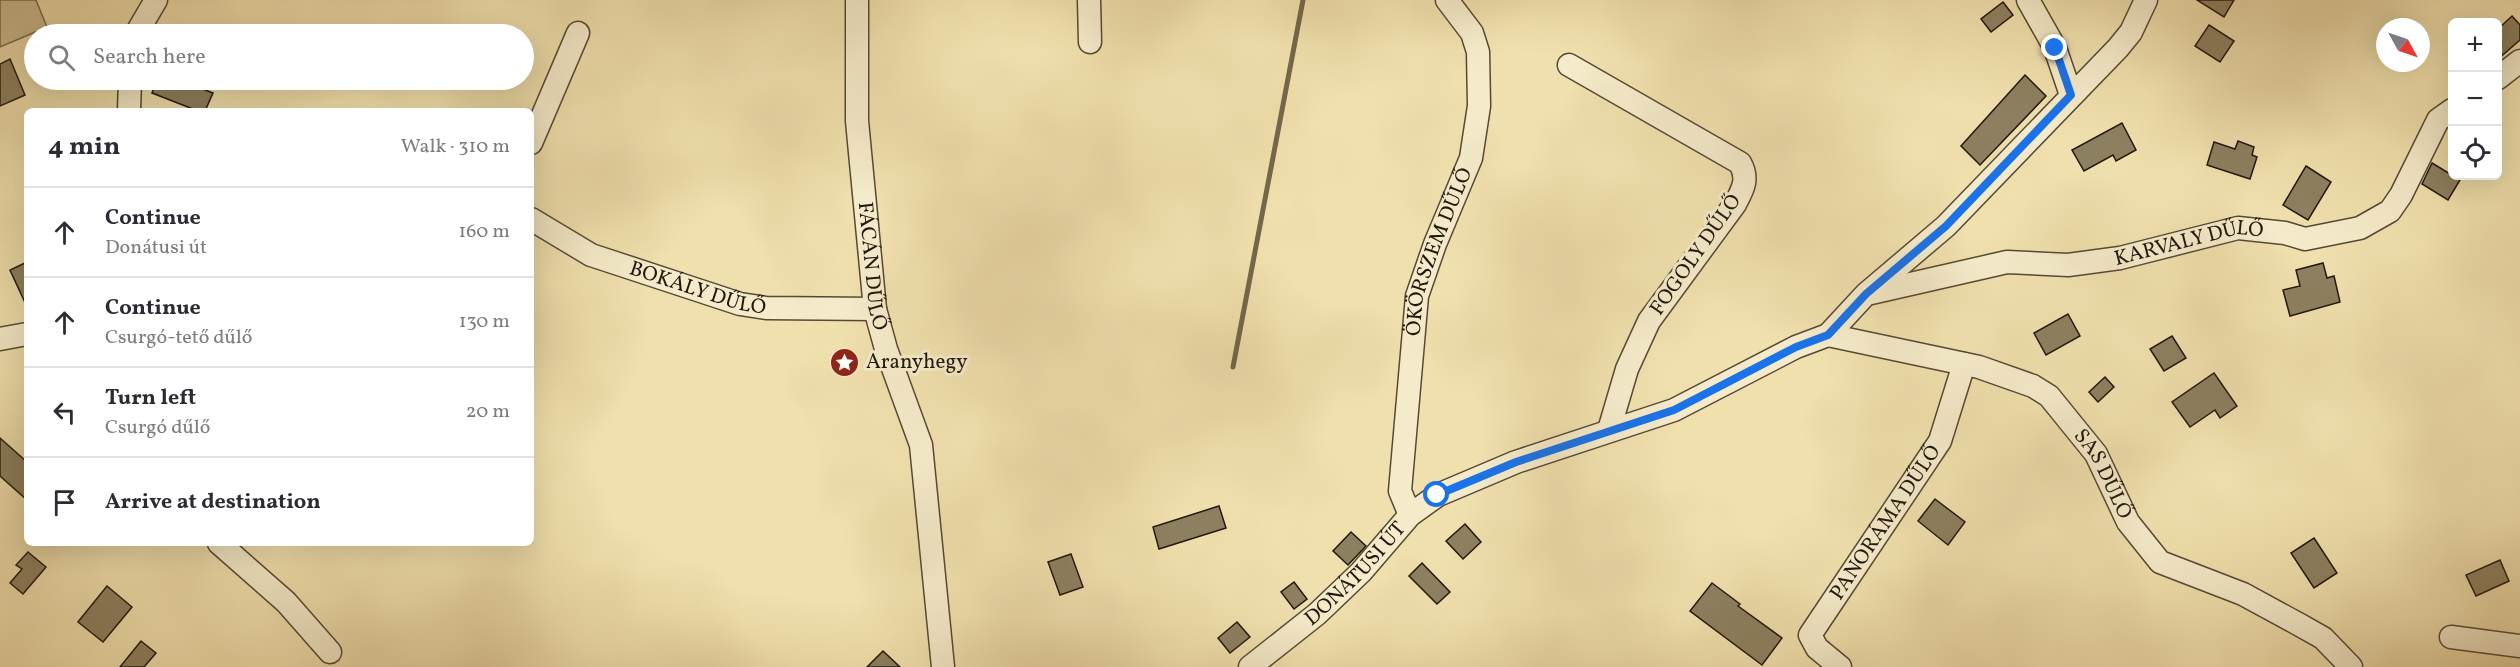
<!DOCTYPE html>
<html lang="en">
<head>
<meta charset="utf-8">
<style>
  :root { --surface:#fff; --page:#f7f7f7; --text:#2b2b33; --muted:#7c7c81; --line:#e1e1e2 }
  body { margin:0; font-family:Vollkorn,serif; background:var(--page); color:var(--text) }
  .controls { position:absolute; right:18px; top:18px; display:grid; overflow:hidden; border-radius:9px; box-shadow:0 6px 24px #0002 }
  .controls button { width:54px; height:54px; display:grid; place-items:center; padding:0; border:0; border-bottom:2px solid var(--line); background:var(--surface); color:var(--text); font:30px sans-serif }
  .compass { position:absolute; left:2376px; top:18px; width:54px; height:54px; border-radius:50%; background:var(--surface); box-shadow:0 6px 24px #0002; rotate:130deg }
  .stop { position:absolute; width:18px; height:18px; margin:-14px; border:4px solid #1a73e8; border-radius:50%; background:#fff }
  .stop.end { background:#1a73e8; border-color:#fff; box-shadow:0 2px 6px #0008 }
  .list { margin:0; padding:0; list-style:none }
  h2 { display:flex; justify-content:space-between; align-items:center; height:78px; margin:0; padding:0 24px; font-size:26px }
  h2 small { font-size:20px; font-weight:400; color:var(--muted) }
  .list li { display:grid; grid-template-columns:39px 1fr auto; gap:18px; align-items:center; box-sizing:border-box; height:90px; padding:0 24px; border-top:2px solid var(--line) }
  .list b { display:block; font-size:22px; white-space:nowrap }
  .list p { margin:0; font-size:20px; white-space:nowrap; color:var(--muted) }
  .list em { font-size:20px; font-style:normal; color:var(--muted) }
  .icon { flex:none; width:33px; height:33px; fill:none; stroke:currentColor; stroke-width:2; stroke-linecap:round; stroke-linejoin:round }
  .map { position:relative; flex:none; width:2520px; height:667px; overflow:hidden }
  .search { position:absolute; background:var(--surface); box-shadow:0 6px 24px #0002; left:24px; top:24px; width:510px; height:66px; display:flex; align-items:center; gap:15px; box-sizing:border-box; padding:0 21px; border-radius:33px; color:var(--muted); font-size:22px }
  .panel { position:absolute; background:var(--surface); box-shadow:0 6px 24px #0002; left:24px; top:108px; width:510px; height:438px; border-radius:9px }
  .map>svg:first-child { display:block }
  .green { fill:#cdbe92; stroke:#776b4f; stroke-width:1.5 }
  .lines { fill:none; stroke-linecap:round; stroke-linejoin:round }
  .stream { stroke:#73674c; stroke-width:5 }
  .building { fill:#8d8060; stroke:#21180c; stroke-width:1.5 }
  .minor-casing { stroke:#554a34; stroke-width:25 }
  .minor { stroke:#f5ebca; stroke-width:22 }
  .route { stroke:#1a73e8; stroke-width:8 }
  .labels { text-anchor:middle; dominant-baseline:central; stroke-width:6; stroke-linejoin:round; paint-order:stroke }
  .street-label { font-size:21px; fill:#21180c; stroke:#f5ebca }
  .poi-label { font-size:21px; fill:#21180c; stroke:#f5ebca; text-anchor:start }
</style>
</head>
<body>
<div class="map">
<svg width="2520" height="667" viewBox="0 0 2520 667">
  <rect width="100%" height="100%" fill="#f0e0ad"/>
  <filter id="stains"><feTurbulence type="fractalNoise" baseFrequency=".00333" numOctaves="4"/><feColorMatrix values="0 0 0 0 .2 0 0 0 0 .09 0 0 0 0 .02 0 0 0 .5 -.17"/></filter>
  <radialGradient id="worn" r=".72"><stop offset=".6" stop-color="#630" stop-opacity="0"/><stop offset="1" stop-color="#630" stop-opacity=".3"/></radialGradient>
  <path class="green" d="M0,0H36L47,27L0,47Z"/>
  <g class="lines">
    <path class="stream" d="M1233,367L1303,0"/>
  </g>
  <g class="building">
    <path d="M2197,0H2234L2224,17Z"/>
    <path d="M2003,2L2013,15L1991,32L1981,19Z"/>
    <path d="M2512,16L2520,25V40L2498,59V29Z"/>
    <path d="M2209,25L2234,41L2220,62L2195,46Z"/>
    <path d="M10,59L25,95L0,106V64Z"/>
    <path d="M2025,75L2046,96L1980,165L1961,146Z"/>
    <path d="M157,80H179L213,93L205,111H198L152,93Z"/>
    <path d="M2122,123L2136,150L2116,161L2113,155L2084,171L2072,150Z"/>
    <path d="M2238,141L2254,147L2252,155L2257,157L2250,179L2207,165L2214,142L2235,149Z"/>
    <path d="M2432,163L2460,180L2448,200L2422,184Z"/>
    <path d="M2306,166L2331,182L2308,220L2283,205Z"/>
    <path d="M27,262V307L10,270Z"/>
    <path d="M2323,263L2327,278L2334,276L2340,302L2290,316L2283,290L2300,286L2296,270Z"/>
    <path d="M2068,314L2080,336L2046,355L2034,333Z"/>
    <path d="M2172,336L2186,358L2164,371L2150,349Z"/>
    <path d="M2214,373L2237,406L2220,418L2215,410L2190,427L2172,402Z"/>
    <path d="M2105,377L2114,387L2098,402L2089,392Z"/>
    <path d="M0,438L27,462V500L0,476Z"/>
    <path d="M1935,499L1965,522L1948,545L1918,521Z"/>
    <path d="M1219,506L1226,528L1159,549L1153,527Z"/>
    <path d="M1465,524L1481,542L1463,559L1446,541Z"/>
    <path d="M1351,532L1366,546L1348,565L1333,551Z"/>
    <path d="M2314,538L2337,573L2314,588L2291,553Z"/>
    <path d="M28,552L46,567L23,594L10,583L22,569L16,565Z"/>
    <path d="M1071,554L1083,587L1060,595L1048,562Z"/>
    <path d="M2500,560L2509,581L2476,596L2466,575Z"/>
    <path d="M1422,563L1450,592L1437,604L1409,576Z"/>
    <path d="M1294,582L1307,599L1294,609L1281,592Z"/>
    <path d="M1712,583L1740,604L1738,606L1782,638L1762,665L1690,611Z"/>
    <path d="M107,586L132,607L103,642L78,622Z"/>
    <path d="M1237,622L1250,637L1230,653L1218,638Z"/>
    <path d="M141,641L156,653L144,667H120Z"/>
    <path d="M883,651L900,667H867Z"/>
  </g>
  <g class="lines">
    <defs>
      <g id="minor">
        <path id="s1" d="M857,0V121L875,309L886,349L921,445L943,667"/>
        <path d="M1089,0L1090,42"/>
        <path d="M2028,0L2055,48L2071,95"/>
        <path d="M136,34L156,0"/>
        <path d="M1569,65L1740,163C1749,179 1743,189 1735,204L1649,321L1627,369L1609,430"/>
        <path d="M2498,78L2520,61"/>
        <path d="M129,111L130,80"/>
        <path d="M531,143L578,33"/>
        <path id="s2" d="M531,219L591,255L740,304L766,308L875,309"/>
        <path id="s3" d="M1871,293L2007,262L2068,265L2120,258L2238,228L2285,233L2305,239L2360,228L2390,211L2401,195L2438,120L2452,110"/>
        <path id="s4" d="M1828,335L1979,367L2033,386L2049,396L2096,454L2128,522L2160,562L2243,594L2300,625L2323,638L2351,667"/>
        <path d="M0,339L27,334"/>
        <path id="s5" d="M1410,515L1400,491L1417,296L1435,244L1471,158L1479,106L1478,52L1472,33L1447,0"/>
        <path d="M219,543L286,602L330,652"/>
        <path d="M2451,637L2520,646"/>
        <path id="s6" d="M1250,667L1317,614L1361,572L1410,515L1438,495L1516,462L1674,410L1796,347L1828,335L1866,294L1946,226L2118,48L2131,32L2146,0"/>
        <path id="s7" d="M1840,667L1817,648L1810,635L1940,441L1964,364"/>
      </g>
    </defs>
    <use href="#minor" class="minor-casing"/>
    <use href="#minor" class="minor"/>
  </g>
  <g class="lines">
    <path class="route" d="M1437,495L1516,462L1674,410L1796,347L1828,335L1866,294L1946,226L2071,95L2055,48"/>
  </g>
  <defs>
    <symbol id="sight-disc" viewBox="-11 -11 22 22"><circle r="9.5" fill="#8f2418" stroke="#f5ebca"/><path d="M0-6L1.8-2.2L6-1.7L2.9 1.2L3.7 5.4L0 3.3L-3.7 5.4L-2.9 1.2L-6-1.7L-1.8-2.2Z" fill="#fff"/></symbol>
  </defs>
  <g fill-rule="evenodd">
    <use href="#sight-disc" x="828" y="346" width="33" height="33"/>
  </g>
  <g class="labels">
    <g class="street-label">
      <text stroke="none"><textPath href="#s3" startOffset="324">KARVALY DŰLŐ</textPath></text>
      <text stroke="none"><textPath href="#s5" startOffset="270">ÖKÖRSZEM DŰLŐ</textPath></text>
      <text transform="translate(1696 255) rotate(-55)">FOGOLY DŰLŐ</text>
      <text stroke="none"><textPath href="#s1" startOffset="267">FÁCÁN DŰLŐ</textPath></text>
      <text stroke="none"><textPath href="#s2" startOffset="182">BOKÁLY DŰLŐ</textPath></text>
      <text stroke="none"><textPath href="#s4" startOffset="326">SAS DŰLŐ</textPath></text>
      <text stroke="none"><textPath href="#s7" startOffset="180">PANORÁMA DŰLŐ</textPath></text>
      <text stroke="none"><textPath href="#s6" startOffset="141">DONÁTUSI ÚT</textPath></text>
    </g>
    <g class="poi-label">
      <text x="866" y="362">Aranyhegy</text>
    </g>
  </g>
  <rect width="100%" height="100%" filter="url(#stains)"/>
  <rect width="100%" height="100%" fill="url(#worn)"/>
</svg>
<div class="controls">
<button>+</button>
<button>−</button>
<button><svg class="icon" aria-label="locate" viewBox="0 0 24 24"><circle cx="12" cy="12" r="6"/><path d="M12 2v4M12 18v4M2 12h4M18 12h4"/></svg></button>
</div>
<svg class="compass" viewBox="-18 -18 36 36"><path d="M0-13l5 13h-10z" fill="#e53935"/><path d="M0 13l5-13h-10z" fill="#7c7c81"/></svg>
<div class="stop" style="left:1437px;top:495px"></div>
<div class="stop end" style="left:2055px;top:48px"></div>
<div class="search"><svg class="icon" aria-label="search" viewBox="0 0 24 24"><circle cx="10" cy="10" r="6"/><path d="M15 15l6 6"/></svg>Search here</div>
<section class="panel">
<h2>4 min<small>Walk · 310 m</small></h2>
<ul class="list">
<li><svg class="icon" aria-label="ahead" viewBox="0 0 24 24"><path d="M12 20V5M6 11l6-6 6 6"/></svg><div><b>Continue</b><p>Donátusi út</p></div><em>160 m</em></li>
<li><svg class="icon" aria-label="ahead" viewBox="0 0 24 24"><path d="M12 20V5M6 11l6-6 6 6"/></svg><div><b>Continue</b><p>Csurgó-tető dűlő</p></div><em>130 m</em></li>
<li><svg class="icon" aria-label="left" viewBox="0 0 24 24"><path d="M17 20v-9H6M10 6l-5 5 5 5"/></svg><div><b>Turn left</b><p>Csurgó dűlő</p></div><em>20 m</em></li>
<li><svg class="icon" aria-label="arrive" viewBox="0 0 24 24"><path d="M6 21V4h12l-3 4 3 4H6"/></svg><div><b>Arrive at destination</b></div></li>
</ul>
</section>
</div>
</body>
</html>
